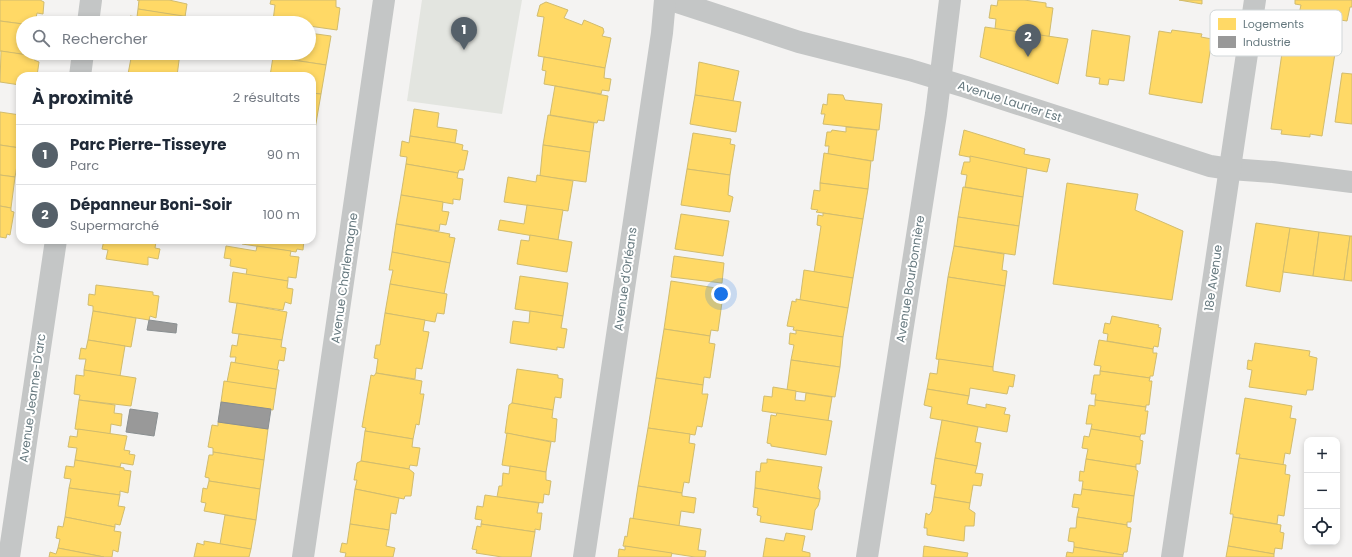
<!DOCTYPE html>
<html lang="fr">
<head>
<meta charset="utf-8">
<style>
  :root { --surface:#fff; --page:#f6f6f7; --text:#1f2937; --muted:#747a83; --line:#e0e1e3; --accent:#556069 }
  body { margin:0; font-family:Poppins,sans-serif; background:var(--page); color:var(--text) }
  .controls { position:absolute; right:12px; bottom:12px; display:grid; overflow:hidden; border-radius:8px; box-shadow:0 2px 6px #0003 }
  .controls button { width:36px; height:36px; display:grid; place-items:center; padding:0; border:0; border-bottom:1px solid var(--line); background:var(--surface); color:var(--text); font:20px sans-serif }
  .you { position:absolute; left:721px; top:294px; width:14px; height:14px; margin:-10px; border:3px solid #fff; border-radius:50%; background:#1a73e8; box-shadow:0 0 0 6px #1a73e833 }
  .badge { display:grid; place-items:center; width:26px; height:26px; border-radius:50%; background:var(--accent); color:#fff; font-size:13px; font-weight:700 }
  .pin { position:absolute; translate:-50% -33px; filter:drop-shadow(0 1px 2px #0008) }
  .pin::after { content:''; position:absolute; top:21px; width:14px; height:12px; background:inherit; clip-path:polygon(0 0,100% 0,50% 100%) }
  .list { margin:0; padding:0; list-style:none }
  h2 { display:flex; justify-content:space-between; align-items:center; height:52px; margin:0; padding:0 16px; font-size:17px }
  h2 small { font-size:13px; font-weight:400; color:var(--muted) }
  .list li { display:grid; grid-template-columns:26px 1fr auto; gap:12px; align-items:center; box-sizing:border-box; height:60px; padding:0 16px; border-top:1px solid var(--line) }
  .list b { display:block; font-size:15px; white-space:nowrap }
  .list p { margin:0; font-size:13px; white-space:nowrap; color:var(--muted) }
  .list em { font-size:13px; font-style:normal; color:var(--muted) }
  .icon { flex:none; width:22px; height:22px; fill:none; stroke:currentColor; stroke-width:2; stroke-linecap:round; stroke-linejoin:round }
  .map { position:relative; flex:none; width:1352px; height:557px; overflow:hidden }
  .search { position:absolute; background:var(--surface); box-shadow:0 2px 6px #0003; left:16px; top:16px; width:300px; height:44px; display:flex; align-items:center; gap:10px; box-sizing:border-box; padding:0 14px; border-radius:22px; color:var(--muted); font-size:15px }
  .panel { position:absolute; background:var(--surface); box-shadow:0 2px 6px #0003; left:16px; top:72px; width:300px; height:172px; border-radius:12px }
  .map>svg:first-child { display:block }
  .green { fill:#e3e5e0 }
  .homes { fill:#ffd966; stroke:#d1bc6e }
  .industry { fill:#999; stroke:#8a8f91 }
  .lines { fill:none; stroke-linecap:round; stroke-linejoin:round }
  .minor { stroke:#c4c6c6; stroke-width:22 }
  .labels { text-anchor:middle; dominant-baseline:central; stroke-width:4; stroke-linejoin:round; paint-order:stroke }
  .street-label { font-size:12px; fill:#66797f; stroke:#fff }
  .key { fill:#fff; stroke:#d1d7d9; stroke-width:1 }
  .key-label { font-size:11px; fill:#66797f }
</style>
</head>
<body>
<div class="map">
<svg width="1352" height="557" viewBox="0 0 1352 557">
  <rect width="100%" height="100%" fill="#f4f3f2"/>
  <path class="green" d="M422,0H522L502,114L407,101Z"/>
  <g class="homes">
    <path d="M0,0H40L44,2L43,14L37,13L35,23H23V24L0,21Z"/>
    <path d="M137,0H169L187,4L185,17L138,9L139,0Z"/>
    <path d="M271,0H336V7L340,8L337,30L309,26V23H287L273,21L275,5L270,4Z"/>
    <path d="M998,0H1024L1046,3V7L1053,8L1049,37L995,29L996,19L989,18L991,5L997,6Z"/>
    <path d="M1179,0H1202V4Z"/>
    <path d="M1295,0H1352V7H1350L1347,21L1299,14L1301,5L1295,4Z"/>
    <path d="M546,2L568,10L564,18L582,25L584,20L603,28L604,32L602,36L611,38L605,68L538,56L544,17L537,16L540,5Z"/>
    <path d="M138,9L190,17L189,23H129L130,16L137,17Z"/>
    <path d="M0,21L23,24V53H33V56L0,51Z"/>
    <path d="M985,27L1068,39L1058,84L980,57Z"/>
    <path d="M1092,30L1130,36L1124,81L1109,79L1108,85L1099,84L1100,78L1086,76Z"/>
    <path d="M1172,30L1202,34L1201,37L1212,39L1202,103L1149,94L1159,31L1171,33Z"/>
    <path d="M309,33L331,36L326,65L273,57L274,54L267,53H309Z"/>
    <path d="M1284,39L1336,47L1322,136L1310,134V137L1281,134L1282,130L1271,129Z"/>
    <path d="M1,51L35,56L34,60L39,62L37,76H20V85L0,82Z"/>
    <path d="M132,53H180L177,76H139L128,74Z"/>
    <path d="M273,57L326,65L321,94L312,93V76H270Z"/>
    <path d="M544,57L605,68L604,78L611,79L609,91L602,90L601,94L544,84L546,71L542,70Z"/>
    <path d="M699,62L739,71L733,101L695,95Z"/>
    <path d="M1342,73L1352,74V124L1335,122Z"/>
    <path d="M555,86L608,96L604,121L598,120L597,123L550,115Z"/>
    <path d="M312,93L321,94L315,129H312Z"/>
    <path d="M828,94L843,95L845,100L882,104L879,130L823,124L825,114H821L823,104L827,105Z"/>
    <path d="M695,95L741,102L736,132L690,124Z"/>
    <path d="M414,109L439,113L437,127L457,130L455,143L410,136Z"/>
    <path d="M0,112L20,115V148L0,145Z"/>
    <path d="M548,115L594,123L590,152L543,145Z"/>
    <path d="M846,127L877,130L873,161L828,154L829,146H825L827,132H831L832,130L846,132Z"/>
    <path d="M964,130L1025,149L1024,154L1050,159L1047,172L959,155Z"/>
    <path d="M693,133L731,139L730,144L735,145L730,175L687,169Z"/>
    <path d="M410,136L455,143L463,145L462,150L468,151L464,170H459L458,173L406,164L407,157L400,156L402,141L409,143Z"/>
    <path d="M0,145L20,148L15,177L0,175Z"/>
    <path d="M543,145L590,152L586,182L540,176Z"/>
    <path d="M824,153L871,161L868,189L820,183Z"/>
    <path d="M970,156L1027,168L1023,197L965,187L967,175L961,174L964,162H970Z"/>
    <path d="M406,164L458,173L457,178L463,179L460,200L453,199V204L401,195Z"/>
    <path d="M687,169L730,175L728,195L733,197L730,212L681,205Z"/>
    <path d="M0,175L15,177L11,208L0,206Z"/>
    <path d="M537,175L573,181L568,211L504,202L508,177L536,182Z"/>
    <path d="M820,183L868,189L863,219L816,212L818,210L811,209L814,190L820,191Z"/>
    <path d="M1067,183L1138,194L1135,210L1183,231L1172,300L1053,284Z"/>
    <path d="M963,187L1023,197L1019,226L958,217Z"/>
    <path d="M401,195L443,202L442,211L449,212L446,225L440,224L439,231L396,224Z"/>
    <path d="M527,205L563,210L558,240L498,230L500,220L524,224Z"/>
    <path d="M0,206L11,208V211L14,212L10,235L7,234L6,238L0,237Z"/>
    <path d="M823,213L863,219L853,278L814,272L821,226L817,225L818,215L823,216Z"/>
    <path d="M681,214L729,221L723,256L675,249Z"/>
    <path d="M958,217L1019,226L1015,255L954,246Z"/>
    <path d="M1256,223L1290,228L1280,292L1246,286Z"/>
    <path d="M396,224L450,234L449,237L455,238L450,263L392,252Z"/>
    <path d="M1290,228L1319,232L1313,276L1283,272Z"/>
    <path d="M1319,232L1350,236L1344,280L1313,276Z"/>
    <path d="M530,235L572,242L567,272L517,264L521,240L529,241Z"/>
    <path d="M1350,236H1352V281L1344,280Z"/>
    <path d="M104,240H151L156,242L155,248L160,249L158,259L148,257V265L106,259L108,250L102,249Z"/>
    <path d="M242,240H304L303,250L297,249L296,252L242,244Z"/>
    <path d="M226,246L256,251L257,246L291,251L290,256L299,257L296,278L288,277V281L246,275L247,269L230,266L231,259L224,258Z"/>
    <path d="M954,246L1004,254L1002,270L1007,271L1005,286L948,277Z"/>
    <path d="M392,252L450,263L444,294L390,284L393,270H389Z"/>
    <path d="M674,256L724,263L722,283L671,277Z"/>
    <path d="M804,270L853,278L848,308L800,300Z"/>
    <path d="M233,272L288,281L287,288L293,289L291,304L285,302L283,310L229,302Z"/>
    <path d="M520,276L568,283L563,316L515,309Z"/>
    <path d="M948,277L1005,286L993,367L936,359Z"/>
    <path d="M671,281L716,288L715,294L723,295L718,331L711,330L710,336L664,329Z"/>
    <path d="M390,284L447,294L444,314L437,313L435,322L385,313Z"/>
    <path d="M96,285L153,292V295L159,296L156,318L150,316L149,320L93,311V306L88,305L89,294L95,295Z"/>
    <path d="M796,299L848,308L843,337L793,330L794,327L787,326L792,301L796,302Z"/>
    <path d="M237,303L287,312L282,340L232,333Z"/>
    <path d="M93,311L136,318L131,347L88,340Z"/>
    <path d="M530,311L563,316L561,328L567,329L564,348L557,347V350L510,343L513,321L529,323Z"/>
    <path d="M385,313L425,320L423,331L429,332L422,369L416,368L415,379L376,373L378,359L374,358L376,345H380Z"/>
    <path d="M1112,316L1159,325L1158,327L1161,328L1158,347L1154,346L1153,349L1107,341L1108,334L1103,333L1105,323L1110,324Z"/>
    <path d="M664,329L710,336L709,343L715,344L710,378L704,377L703,385L656,378Z"/>
    <path d="M796,330L843,337L840,367L791,360L794,345L789,344L790,333L796,334Z"/>
    <path d="M239,334L282,340L281,347L286,348L284,361L279,360L277,370L235,363L236,357H230L232,345L237,346Z"/>
    <path d="M88,340L125,346L120,376L84,370L86,359H79L81,348L86,349Z"/>
    <path d="M1099,340L1153,349V353H1157L1153,376H1150V378L1100,371L1101,366L1094,365Z"/>
    <path d="M1255,343L1310,351L1309,356L1317,358L1313,390H1307L1306,395L1249,387L1252,370L1247,369L1248,360L1252,361Z"/>
    <path d="M939,359L993,367V371L1015,375L1013,387L1009,386L1007,394L970,388L969,396L927,389L930,373L937,374Z"/>
    <path d="M791,360L840,367L835,397L787,390Z"/>
    <path d="M231,362L279,370L276,389L227,382Z"/>
    <path d="M517,369L558,375V378L563,379L561,398L555,397L553,410L512,403Z"/>
    <path d="M84,370L136,378L131,406L79,400L80,395L74,394L76,375L84,376Z"/>
    <path d="M1100,371L1150,378L1149,381H1152L1149,405H1146V407L1095,400L1096,394H1091L1094,375H1100Z"/>
    <path d="M376,373L422,381L420,394H424L419,425L416,424L413,439L365,431L366,428L362,427L371,375L374,376Z"/>
    <path d="M656,378L703,385L702,394H708L702,427L697,426L695,435L648,428Z"/>
    <path d="M224,381L276,389L273,410L221,402Z"/>
    <path d="M773,387L796,391L795,400L805,401L806,393L832,397L828,421L762,411L764,396L772,397Z"/>
    <path d="M927,389L969,396L967,404L986,408V404L1006,408L1004,414L1010,415L1007,432L930,418L932,407L924,405Z"/>
    <path d="M1245,398L1292,406L1290,418L1296,419L1290,454L1285,453L1283,465L1239,458L1240,454H1236Z"/>
    <path d="M79,400L115,405L114,413L122,414L121,426L111,424L110,434L75,429Z"/>
    <path d="M1095,400L1146,407L1145,411H1148L1145,434H1141L1140,437L1091,429L1092,424H1086L1089,405L1095,406Z"/>
    <path d="M512,403L553,410L552,418L557,419L555,442L505,433L509,405Z"/>
    <path d="M777,413L832,421L826,455L771,446V444L767,443L771,415L776,416Z"/>
    <path d="M942,420L978,427L975,442L981,443L977,466L935,458Z"/>
    <path d="M218,422L268,429L264,460L213,452V448L208,447L212,425L218,426Z"/>
    <path d="M648,428L690,434L689,443L695,444L689,483L684,482L682,493L638,486Z"/>
    <path d="M78,429L127,436L124,450L130,451L129,454L135,455L133,465L121,463L120,467L75,460L77,448L68,447L70,436L77,437Z"/>
    <path d="M1091,429L1140,437V440L1143,441L1140,464H1136V467L1086,459L1088,449L1082,448L1084,436L1089,437Z"/>
    <path d="M365,431L413,439L412,447L420,448L417,466L410,465L409,469L361,461Z"/>
    <path d="M507,433L551,442L546,472L502,465Z"/>
    <path d="M213,452L264,460L260,489L209,481V478L205,477L209,455H213Z"/>
    <path d="M935,458L977,466L975,473L983,474L981,486L973,485L970,503L934,497L936,485L931,484Z"/>
    <path d="M1239,458L1286,465L1285,474L1290,475L1284,516L1278,515L1277,524L1233,517V514H1230Z"/>
    <path d="M767,459L822,467L818,488L820,491V499L755,488L756,471L760,472L761,463H767Z"/>
    <path d="M1086,459L1136,467V470L1138,471L1134,496L1082,489L1083,481H1079L1080,471L1084,472Z"/>
    <path d="M75,460L124,468V470L131,471L128,493L120,491V495L69,488L71,479L64,478L66,466L74,467Z"/>
    <path d="M361,461L409,469L414,473L411,496H405L404,499L355,489L357,480H354L357,463Z"/>
    <path d="M510,466L546,472V480L551,481L549,495L544,494L543,503L497,497L499,486H502L503,473L509,474Z"/>
    <path d="M209,481L260,489L256,520L204,511L206,503L201,502L203,488L207,489Z"/>
    <path d="M638,486L682,493V496L696,498L694,513L681,511L679,526L633,519Z"/>
    <path d="M69,488L120,495L118,506L125,507L120,525L115,524V527L65,517Z"/>
    <path d="M755,488L820,499L818,506L815,510L812,530L760,522L761,516L757,515L758,508L753,507Z"/>
    <path d="M355,489L399,498L396,514L391,513L389,530L350,524Z"/>
    <path d="M1082,489L1134,496L1131,522H1127V525L1077,517L1079,508L1072,507L1074,494L1081,495Z"/>
    <path d="M485,495L539,503L537,513H542L540,530L535,529V532L481,524L482,520L475,519L477,506L483,507Z"/>
    <path d="M934,497L970,503L969,509L975,513L974,526H965L964,541L927,535V528H924L926,513L929,515L932,511Z"/>
    <path d="M225,515L256,520L251,549L220,544Z"/>
    <path d="M65,517L115,527L114,531L121,532L118,552L113,550L112,557H104L58,548L60,539L56,538L58,526L63,527Z"/>
    <path d="M1077,517L1127,525V527L1131,528L1127,552H1124L1123,555L1074,547V542L1068,541L1070,528H1076Z"/>
    <path d="M1233,517L1281,525L1280,532L1284,533L1282,549L1275,548L1274,554L1228,546Z"/>
    <path d="M630,518L701,529L698,550L706,551L705,557H695L623,546L625,536L627,537Z"/>
    <path d="M350,524L389,530L386,546L395,548L393,557H345L346,553L340,552L342,543L347,544Z"/>
    <path d="M481,524L535,532L531,557H502L476,553L477,550L472,549L477,526L481,527Z"/>
    <path d="M786,533L805,536L802,551L810,553V557H763L766,538L784,541Z"/>
    <path d="M204,541L251,549L249,557H194L197,543L204,545Z"/>
    <path d="M625,546L672,553L671,557H618L619,549L625,550Z"/>
    <path d="M924,546L968,553L967,557H923Z"/>
    <path d="M1228,546L1274,554V557H1226Z"/>
    <path d="M1074,547L1123,555V557H1066L1067,552L1073,553Z"/>
    <path d="M58,548L104,557H49L50,552L56,554Z"/>
  </g>
  <g class="industry">
    <path d="M149,320L177,324L176,333L147,330Z"/>
    <path d="M221,402L271,409L268,429L218,422Z"/>
    <path d="M130,409L158,413L154,436L126,432Z"/>
  </g>
  <g class="lines">
    <g class="minor">
      <path d="M671,0L799,42L910,70L966,87L1210,166L1230,169L1273,172L1352,182"/>
      <path d="M88,23L91,0"/>
      <path d="M80,76L83,53"/>
      <path d="M9,557L56,240"/>
      <path d="M303,557L384,0"/>
      <path d="M584,557L662,33L665,0"/>
      <path d="M867,557L936,114L950,0"/>
      <path d="M1172,557L1255,0"/>
    </g>
  </g>
  <g class="labels">
    <g class="street-label">
      <text transform="translate(1010 101) rotate(18)">Avenue Laurier Est</text>
      <text transform="translate(344 278) rotate(-82)">Avenue Charlemagne</text>
      <text transform="translate(1213 278) rotate(-82)">18e Avenue</text>
      <text transform="translate(625 279) rotate(-82)">Avenue d'Orléans</text>
      <text transform="translate(910 279) rotate(-81)">Avenue Bourbonnière</text>
      <text transform="translate(32 398) rotate(-82)">Avenue Jeanne-D'arc</text>
    </g>
  </g>
  <rect x="1210" y="10" width="132" height="46" rx="6" class="key"/>
  <rect x="1218" y="18" width="18" height="12" fill="#ffd966"/>
  <rect x="1218" y="36" width="18" height="12" fill="#999"/>
  <g class="key-label">
    <text x="1243" y="28">Logements</text>
    <text x="1243" y="46">Industrie</text>
  </g>
</svg>
<div class="controls">
<button>+</button>
<button>−</button>
<button><svg class="icon" aria-label="locate" viewBox="0 0 24 24"><circle cx="12" cy="12" r="6"/><path d="M12 2v4M12 18v4M2 12h4M18 12h4"/></svg></button>
</div>
<div class="you"></div>
<div class="pin badge" style="left:464px;top:50px">1</div>
<div class="pin badge" style="left:1028px;top:57px">2</div>
<div class="search"><svg class="icon" aria-label="search" viewBox="0 0 24 24"><circle cx="10" cy="10" r="6"/><path d="M15 15l6 6"/></svg>Rechercher</div>
<section class="panel">
<h2>À proximité<small>2 résultats</small></h2>
<ul class="list">
<li><span class="badge">1</span><div><b>Parc Pierre-Tisseyre</b><p>Parc</p></div><em>90 m</em></li>
<li><span class="badge">2</span><div><b>Dépanneur Boni-Soir</b><p>Supermarché</p></div><em>100 m</em></li>
</ul>
</section>
</div>
</body>
</html>
